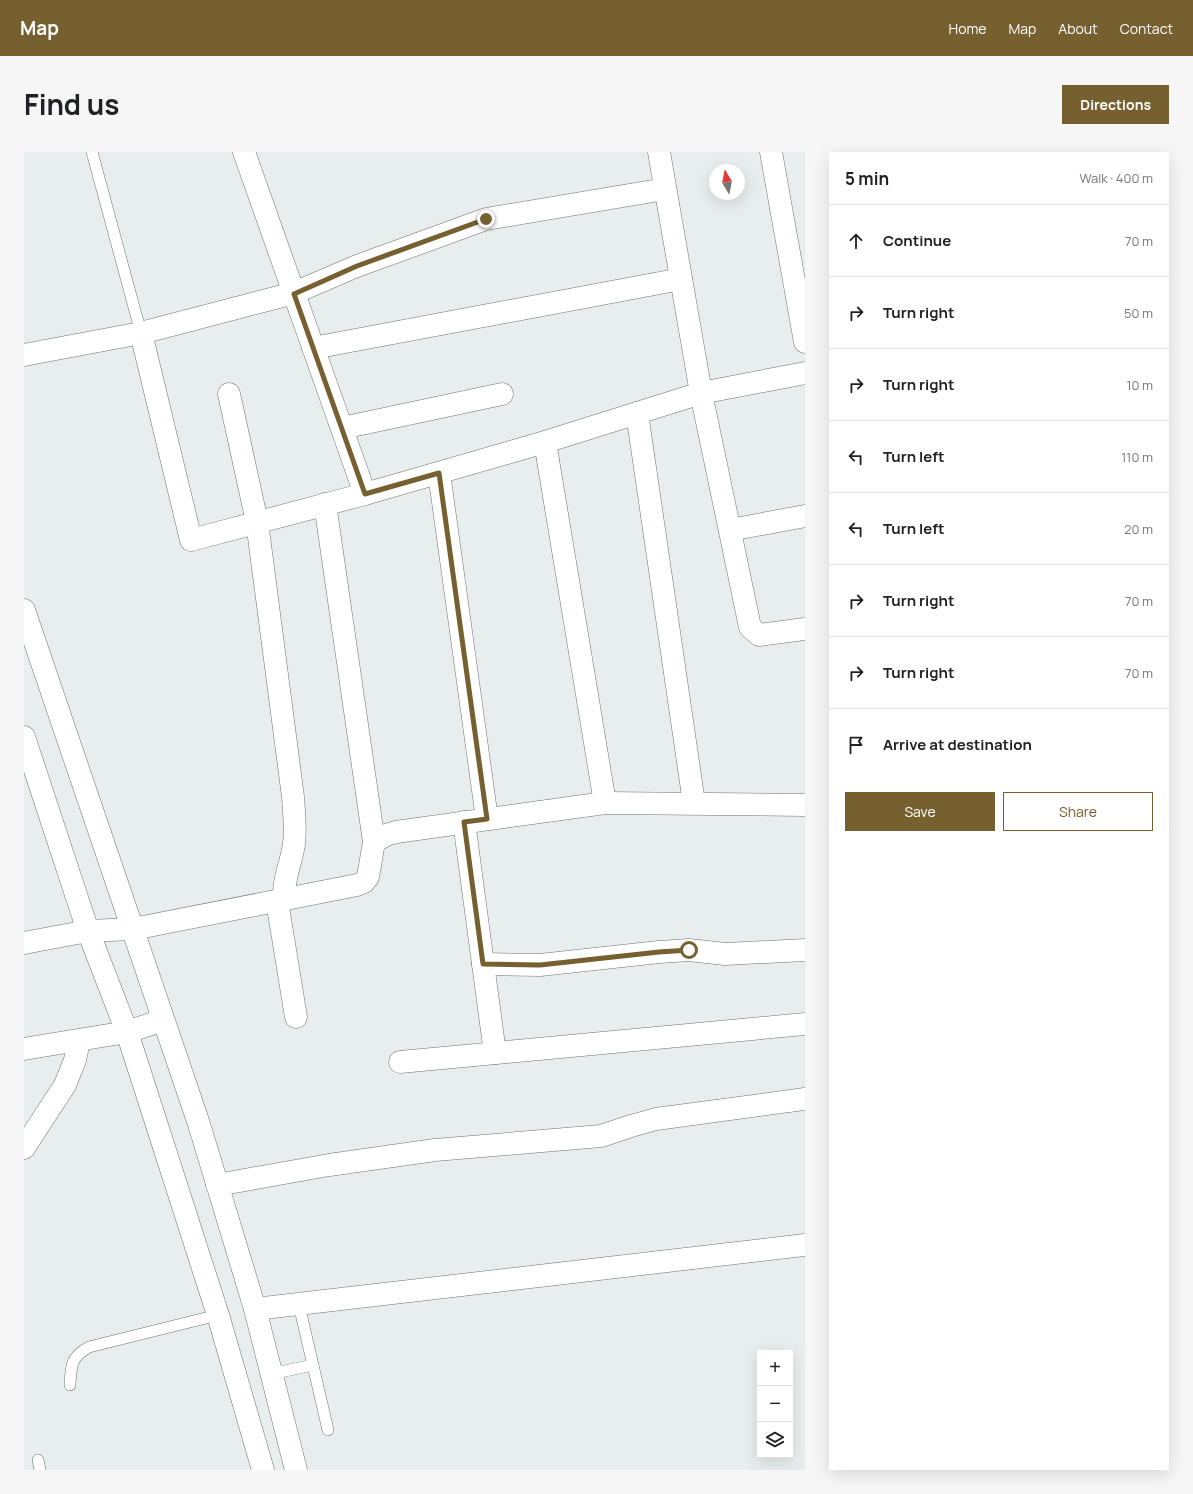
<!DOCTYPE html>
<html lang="en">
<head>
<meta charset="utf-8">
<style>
  :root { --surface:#fff; --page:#f6f6f6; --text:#202124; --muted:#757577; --line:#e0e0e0; --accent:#776030 }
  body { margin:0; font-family:Manrope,sans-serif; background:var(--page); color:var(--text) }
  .controls { position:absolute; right:12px; bottom:12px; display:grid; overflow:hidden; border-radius:0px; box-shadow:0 4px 16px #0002 }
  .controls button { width:36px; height:36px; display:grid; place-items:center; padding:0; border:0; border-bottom:1px solid var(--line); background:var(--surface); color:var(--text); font:20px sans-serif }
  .compass { position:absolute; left:685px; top:12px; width:36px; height:36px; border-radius:50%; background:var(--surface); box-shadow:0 4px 16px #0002; rotate:350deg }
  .stop { position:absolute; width:12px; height:12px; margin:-9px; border:3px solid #776030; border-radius:50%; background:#fff }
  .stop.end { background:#776030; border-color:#fff; box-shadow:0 1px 4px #0008 }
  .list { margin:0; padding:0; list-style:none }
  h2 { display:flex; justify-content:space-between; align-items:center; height:52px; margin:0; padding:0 16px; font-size:17px }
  h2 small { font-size:13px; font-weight:400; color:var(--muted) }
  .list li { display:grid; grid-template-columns:26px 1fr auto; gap:12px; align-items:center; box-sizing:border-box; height:72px; padding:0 16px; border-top:1px solid var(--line) }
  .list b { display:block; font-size:15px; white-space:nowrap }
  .list em { font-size:13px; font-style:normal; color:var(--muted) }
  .actions { display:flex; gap:8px; padding:12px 16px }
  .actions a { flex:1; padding:9px 0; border:1px solid var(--accent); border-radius:0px; text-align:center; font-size:14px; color:var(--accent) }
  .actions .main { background:var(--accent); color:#fff }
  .icon { flex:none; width:22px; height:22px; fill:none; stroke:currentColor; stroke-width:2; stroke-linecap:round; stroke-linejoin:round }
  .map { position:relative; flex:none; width:781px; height:1318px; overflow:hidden; border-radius:0px }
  header { display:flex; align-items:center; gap:24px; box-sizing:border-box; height:56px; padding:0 20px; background:var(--accent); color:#fff }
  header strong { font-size:19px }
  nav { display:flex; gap:22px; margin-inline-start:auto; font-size:14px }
  .intro { display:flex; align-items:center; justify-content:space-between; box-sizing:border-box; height:96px; padding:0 24px }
  h1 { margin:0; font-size:28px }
  .button { padding:10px 18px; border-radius:0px; background:var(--accent); color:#fff; font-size:14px; font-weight:700 }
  main { display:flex; gap:24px; padding:0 24px }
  aside { flex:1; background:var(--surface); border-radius:0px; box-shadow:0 4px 16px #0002 }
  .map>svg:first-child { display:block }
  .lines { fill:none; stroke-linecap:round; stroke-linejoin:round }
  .lane-casing { stroke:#6d7172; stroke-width:12 }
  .street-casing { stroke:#6d7172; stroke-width:23 }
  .secondary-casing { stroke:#6d7172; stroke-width:23 }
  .primary-casing { stroke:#6d7172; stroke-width:23 }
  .lane { stroke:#fff; stroke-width:11 }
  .street { stroke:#fff; stroke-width:22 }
  .secondary { stroke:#fff; stroke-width:22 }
  .primary { stroke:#fff; stroke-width:22 }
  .route { stroke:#776030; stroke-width:5 }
</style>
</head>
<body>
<header>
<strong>Map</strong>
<nav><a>Home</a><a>Map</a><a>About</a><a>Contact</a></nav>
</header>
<div class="intro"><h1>Find us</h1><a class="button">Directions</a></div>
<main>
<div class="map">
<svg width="781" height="1318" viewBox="0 0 781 1318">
  <rect width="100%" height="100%" fill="#e8edee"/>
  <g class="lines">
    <defs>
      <g id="lane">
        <path d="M68,0L117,181"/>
        <path d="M275,1153L304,1278"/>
        <path d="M247,1222L289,1213"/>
        <path d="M46,1233C47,1213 47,1205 65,1195L194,1163"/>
        <path d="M14,1308L16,1318"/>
      </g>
      <g id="street">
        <path d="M220,0L341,342"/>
        <path d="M747,0L781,190"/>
        <path d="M117,181L167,388L341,342L521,290L677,241L635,0"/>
        <path d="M289,196L657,127"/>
        <path d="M0,203L117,181L270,141L333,114L462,67L641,37"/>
        <path d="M781,221L677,241L726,475L735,483L781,477"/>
        <path d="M205,242L233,370L269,645C270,661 272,677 270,692C267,712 259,727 260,747"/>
        <path d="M613,261L670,651"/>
        <path d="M318,276L478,242"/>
        <path d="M521,290L581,651"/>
        <path d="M415,321L463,667"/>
        <path d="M301,352L350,690"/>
        <path d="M706,378L781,364"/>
        <path d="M440,670L471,901"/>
        <path d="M253,749L272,865"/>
        <path d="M0,791L64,779"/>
        <path d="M459,812L516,813L635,800L665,798L701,802L781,798"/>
        <path d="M0,897L103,880L139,868"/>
        <path d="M376,910L781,872"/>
        <path d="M0,996L41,933L51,908L55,889"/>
        <path d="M193,1033L305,1013L411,998L577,984L607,974L632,967L781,947"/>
        <path d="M231,1157L781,1093"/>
      </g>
      <path id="secondary" d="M64,779L109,777L333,733L340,730L344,725L350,690L362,683L372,680L581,651L781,653"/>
      <g id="primary">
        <path d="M0,458L175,972L231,1157L272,1318"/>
        <path d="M0,585L64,779L103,880L194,1163L239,1318"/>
      </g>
    </defs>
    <use href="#lane" class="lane-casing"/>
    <use href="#street" class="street-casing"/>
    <use href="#secondary" class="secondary-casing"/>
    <use href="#primary" class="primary-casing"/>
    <use href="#lane" class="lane"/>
    <use href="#street" class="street"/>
    <use href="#secondary" class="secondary"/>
    <use href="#primary" class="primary"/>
  </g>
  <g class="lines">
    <path class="route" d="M462,67L333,114L270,142L341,342L415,321L463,667L440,670L459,812L516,813L635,800L665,798"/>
  </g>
</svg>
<div class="controls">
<button>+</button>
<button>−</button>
<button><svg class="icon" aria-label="layers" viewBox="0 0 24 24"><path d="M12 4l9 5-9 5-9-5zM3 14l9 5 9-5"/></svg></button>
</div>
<svg class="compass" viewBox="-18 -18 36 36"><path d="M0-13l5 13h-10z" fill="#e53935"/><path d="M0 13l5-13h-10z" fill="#757577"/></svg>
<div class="stop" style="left:665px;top:798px"></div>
<div class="stop end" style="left:462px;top:67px"></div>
</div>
<aside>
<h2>5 min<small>Walk · 400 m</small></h2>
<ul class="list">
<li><svg class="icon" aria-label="ahead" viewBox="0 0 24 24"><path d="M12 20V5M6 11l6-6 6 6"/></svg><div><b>Continue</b></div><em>70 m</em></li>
<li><svg class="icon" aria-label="right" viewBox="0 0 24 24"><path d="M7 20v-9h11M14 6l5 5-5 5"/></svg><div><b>Turn right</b></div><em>50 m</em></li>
<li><svg class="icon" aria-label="right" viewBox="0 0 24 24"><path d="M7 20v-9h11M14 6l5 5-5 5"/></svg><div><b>Turn right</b></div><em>10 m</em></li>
<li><svg class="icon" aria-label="left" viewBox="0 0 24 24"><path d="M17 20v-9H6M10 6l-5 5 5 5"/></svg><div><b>Turn left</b></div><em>110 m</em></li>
<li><svg class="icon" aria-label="left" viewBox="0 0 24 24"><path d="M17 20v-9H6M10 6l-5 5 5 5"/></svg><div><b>Turn left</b></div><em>20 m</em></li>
<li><svg class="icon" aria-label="right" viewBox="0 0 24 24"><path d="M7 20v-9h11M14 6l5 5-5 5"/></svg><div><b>Turn right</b></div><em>70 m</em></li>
<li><svg class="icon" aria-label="right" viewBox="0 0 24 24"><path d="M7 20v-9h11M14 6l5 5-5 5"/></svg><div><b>Turn right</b></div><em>70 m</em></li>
<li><svg class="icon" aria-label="arrive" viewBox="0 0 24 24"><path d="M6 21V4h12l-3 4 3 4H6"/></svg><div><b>Arrive at destination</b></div></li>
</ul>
<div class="actions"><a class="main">Save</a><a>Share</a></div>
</aside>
</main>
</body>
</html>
